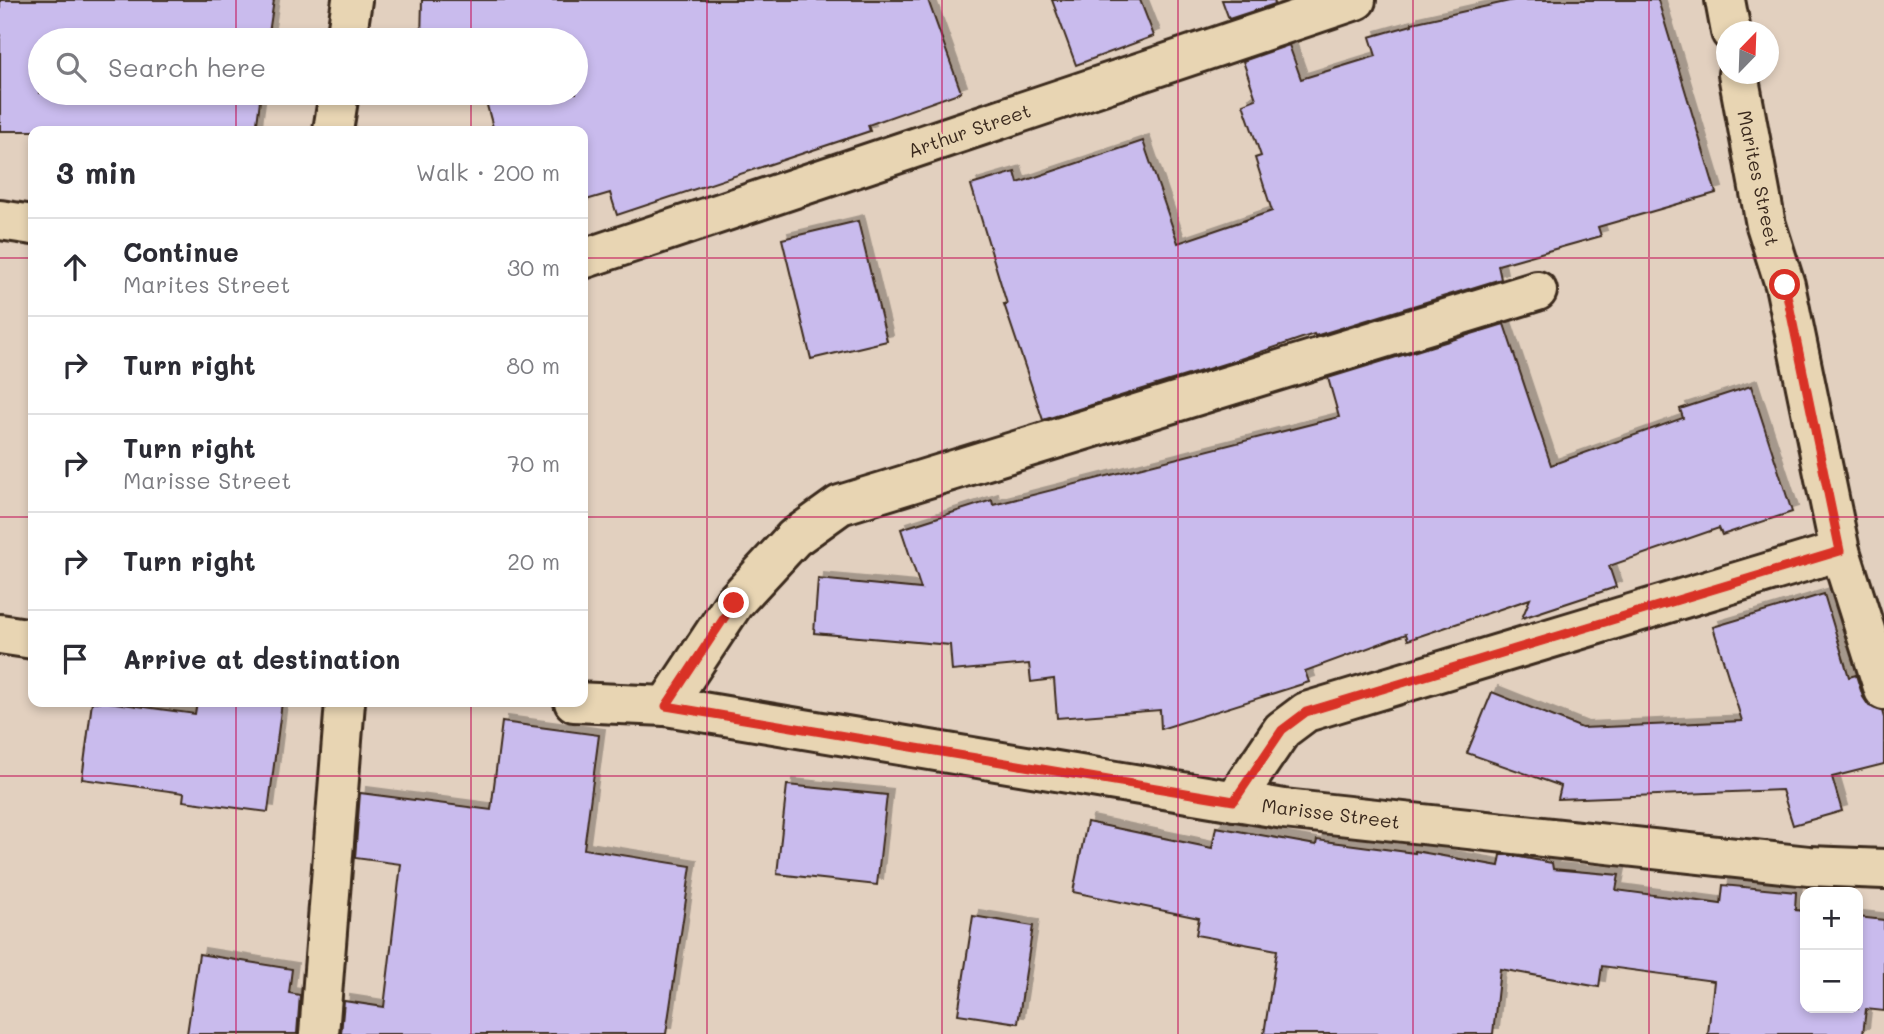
<!DOCTYPE html>
<html lang="en">
<head>
<meta charset="utf-8">
<style>
  :root { --surface:#fff; --page:#f7f7f7; --text:#2b2b33; --muted:#7c7c81; --line:#e1e1e2 }
  body { margin:0; font-family:Mali,sans-serif; background:var(--page); color:var(--text) }
  .controls { position:absolute; right:21px; bottom:21px; display:grid; overflow:hidden; border-radius:14px; box-shadow:0 4px 10px #0003 }
  .controls button { width:63px; height:63px; display:grid; place-items:center; padding:0; border:0; border-bottom:2px solid var(--line); background:var(--surface); color:var(--text); font:35px sans-serif }
  .compass { position:absolute; left:1716px; top:21px; width:63px; height:63px; border-radius:50%; background:var(--surface); box-shadow:0 4px 10px #0003; rotate:23deg }
  .stop { position:absolute; width:21px; height:21px; margin:-16px; border:5px solid #d93025; border-radius:50%; background:#fff }
  .stop.end { background:#d93025; border-color:#fff; box-shadow:0 2px 7px #0008 }
  .list { margin:0; padding:0; list-style:none }
  h2 { display:flex; justify-content:space-between; align-items:center; height:91px; margin:0; padding:0 28px; font-size:30px }
  h2 small { font-size:23px; font-weight:400; color:var(--muted) }
  .list li { display:grid; grid-template-columns:46px 1fr auto; gap:21px; align-items:center; box-sizing:border-box; height:98px; padding:0 28px; border-top:2px solid var(--line) }
  .list b { display:block; font-size:26px; white-space:nowrap }
  .list p { margin:0; font-size:23px; white-space:nowrap; color:var(--muted) }
  .list em { font-size:23px; font-style:normal; color:var(--muted) }
  .icon { flex:none; width:38px; height:38px; fill:none; stroke:currentColor; stroke-width:2; stroke-linecap:round; stroke-linejoin:round }
  .map { position:relative; flex:none; width:1884px; height:1034px; overflow:hidden }
  .search { position:absolute; background:var(--surface); box-shadow:0 4px 10px #0003; left:28px; top:28px; width:560px; height:77px; display:flex; align-items:center; gap:18px; box-sizing:border-box; padding:0 24px; border-radius:38px; color:var(--muted); font-size:26px }
  .panel { position:absolute; background:var(--surface); box-shadow:0 4px 10px #0003; left:28px; top:126px; width:560px; height:581px; border-radius:14px }
  .map>svg:first-child { display:block }
  .building { fill:#c9bbed; stroke:#3b2a1e; stroke-width:2; filter:url(#shadow) }
  .lines { fill:none; stroke-linecap:round; stroke-linejoin:round }
  .minor-casing { stroke:#3b2a1e; stroke-width:44 }
  .minor { stroke:#e8d5b3; stroke-width:38 }
  .route { stroke:#d93025; stroke-width:9 }
  .grid { fill:none; stroke:#c2185b; stroke-width:2; stroke-opacity:0.55 }
  .labels { text-anchor:middle; dominant-baseline:central; stroke-width:5; stroke-linejoin:round; paint-order:stroke }
  .street-label { font-size:19px; fill:#3b2a1e; stroke:#e8d5b3 }
</style>
</head>
<body>
<div class="map">
<svg width="1884" height="1034" viewBox="0 0 1884 1034">
  <defs>
    <filter id="shadow"><feDropShadow dx="6" dy="-6" stdDeviation="0" flood-color="#0004"/></filter>
  </defs>
  <rect width="100%" height="100%" fill="#e2d0bf"/>
  <filter id="ink" filterUnits="userSpaceOnUse"><feTurbulence type="fractalNoise" baseFrequency=".0143" numOctaves="2"/><feDisplacementMap in="SourceGraphic" scale="14" xChannelSelector="R" yChannelSelector="G"/><feConvolveMatrix kernelMatrix="1 2 1 2 8 2 1 2 1" color-interpolation-filters="sRGB"/></filter>
  <g filter="url(#ink)">
    <g class="building">
      <path d="M0,0H274L268,40H40V93H261L256,131H0Z"/>
      <path d="M422,0H928L961,92L868,125L870,131L617,215L610,193L583,201V131H494L485,98L420,96V93H576V40H421Z"/>
      <path d="M1052,0H1140L1154,36L1076,65Z"/>
      <path d="M1222,0H1274L1275,4L1229,19Z"/>
      <path d="M1514,0H1658L1716,193L1598,227L1601,236L1498,265L1501,279L1315,336L1314,334L1240,359L1043,420L1004,304H1007L971,185L1015,172L1018,183L1143,141L1178,243L1272,211L1255,158L1261,156L1243,104L1256,99L1243,61L1289,45L1301,79L1376,56L1370,37L1412,25V23Z"/>
      <path d="M858,221L887,341L811,359L782,239Z"/>
      <path d="M1504,324L1551,465L1683,418L1680,409L1751,386L1792,512L1722,535L1719,528L1609,566L1616,587L1522,618L1530,599L1408,640L1406,634L1305,671L1309,682L1161,729L1160,710L1057,718L1054,679L1031,682L1029,664L952,671L950,645L814,633L818,579L921,589L901,529L992,500L993,505L1339,417L1328,378Z"/>
      <path d="M1824,594L1849,677L1856,675L1863,697L1869,706L1882,711L1884,718V764L1832,777L1842,811L1793,825L1782,790L1558,799L1561,786L1467,753L1492,692L1582,728L1742,721L1713,627Z"/>
      <path d="M92,702H108L195,714L197,702H282L268,812L183,801L184,793L82,779Z"/>
      <path d="M502,722L599,735L584,849L691,866L666,1034H341L344,1001L384,1007L401,864L355,858L360,793L491,810Z"/>
      <path d="M787,785L887,795L877,885L777,874Z"/>
      <path d="M1087,822L1212,848L1216,827L1316,845L1317,840L1415,853V851L1499,866L1501,855H1509L1552,863L1553,869L1619,875L1616,890L1721,904L1723,885L1796,892L1795,910L1805,911V1008H1858V917L1884,920V1011L1866,1009L1863,1034H1708L1714,981L1602,966L1599,987L1500,969L1493,1034H1264L1277,950L1196,935L1199,918L1073,892Z"/>
      <path d="M973,916L1033,926L1018,1023L958,1014Z"/>
      <path d="M199,954L292,969L289,993L300,995L297,1034H187Z"/>
    </g>
    <g class="lines">
      <defs>
        <g id="minor">
          <path d="M1725,0L1731,32"/>
          <path d="M346,40L352,0"/>
          <path d="M1738,74L1766,225L1785,285L1840,551L1884,690"/>
          <path d="M333,131L339,93"/>
          <path d="M0,220L33,225"/>
          <path d="M583,259L1356,0"/>
          <path d="M0,634L33,639"/>
          <path d="M574,702L666,706L1284,809L1809,866L1884,869"/>
          <path d="M666,706L734,603L794,538L840,505L1537,291"/>
          <path d="M1234,801L1282,730L1306,712L1840,551"/>
          <path d="M319,1034L345,702"/>
        </g>
      </defs>
      <use href="#minor" class="minor-casing"/>
      <use href="#minor" class="minor"/>
    </g>
  </g>
  <g class="lines" filter="url(#ink)">
    <path class="route" d="M734,603L666,706L1234,801L1282,730L1306,712L1840,551L1785,285"/>
  </g>
  <path class="grid" d="M236,0V40M471,0V40M707,0V1034M942,0V1034M1178,0V1034M1413,0V1034M1649,0V1034M236,93V131M471,93V131M0,258H33M583,258H1884M0,517H33M583,517H1884M236,702V1034M471,702V1034M0,776H1884"/>
  <g class="labels">
    <g class="street-label">
      <text transform="translate(969 130) rotate(-19)">Arthur Street</text>
      <text transform="translate(1759 178) rotate(78)">Marites Street</text>
      <text transform="translate(1331 813) rotate(7)">Marisse Street</text>
    </g>
  </g>
</svg>
<div class="controls">
<button>+</button>
<button>−</button>
</div>
<svg class="compass" viewBox="-18 -18 36 36"><path d="M0-13l5 13h-10z" fill="#e53935"/><path d="M0 13l5-13h-10z" fill="#7c7c81"/></svg>
<div class="stop" style="left:1785px;top:285px"></div>
<div class="stop end" style="left:734px;top:603px"></div>
<div class="search"><svg class="icon" aria-label="search" viewBox="0 0 24 24"><circle cx="10" cy="10" r="6"/><path d="M15 15l6 6"/></svg>Search here</div>
<section class="panel">
<h2>3 min<small>Walk · 200 m</small></h2>
<ul class="list">
<li><svg class="icon" aria-label="ahead" viewBox="0 0 24 24"><path d="M12 20V5M6 11l6-6 6 6"/></svg><div><b>Continue</b><p>Marites Street</p></div><em>30 m</em></li>
<li><svg class="icon" aria-label="right" viewBox="0 0 24 24"><path d="M7 20v-9h11M14 6l5 5-5 5"/></svg><div><b>Turn right</b></div><em>80 m</em></li>
<li><svg class="icon" aria-label="right" viewBox="0 0 24 24"><path d="M7 20v-9h11M14 6l5 5-5 5"/></svg><div><b>Turn right</b><p>Marisse Street</p></div><em>70 m</em></li>
<li><svg class="icon" aria-label="right" viewBox="0 0 24 24"><path d="M7 20v-9h11M14 6l5 5-5 5"/></svg><div><b>Turn right</b></div><em>20 m</em></li>
<li><svg class="icon" aria-label="arrive" viewBox="0 0 24 24"><path d="M6 21V4h12l-3 4 3 4H6"/></svg><div><b>Arrive at destination</b></div></li>
</ul>
</section>
</div>
</body>
</html>
